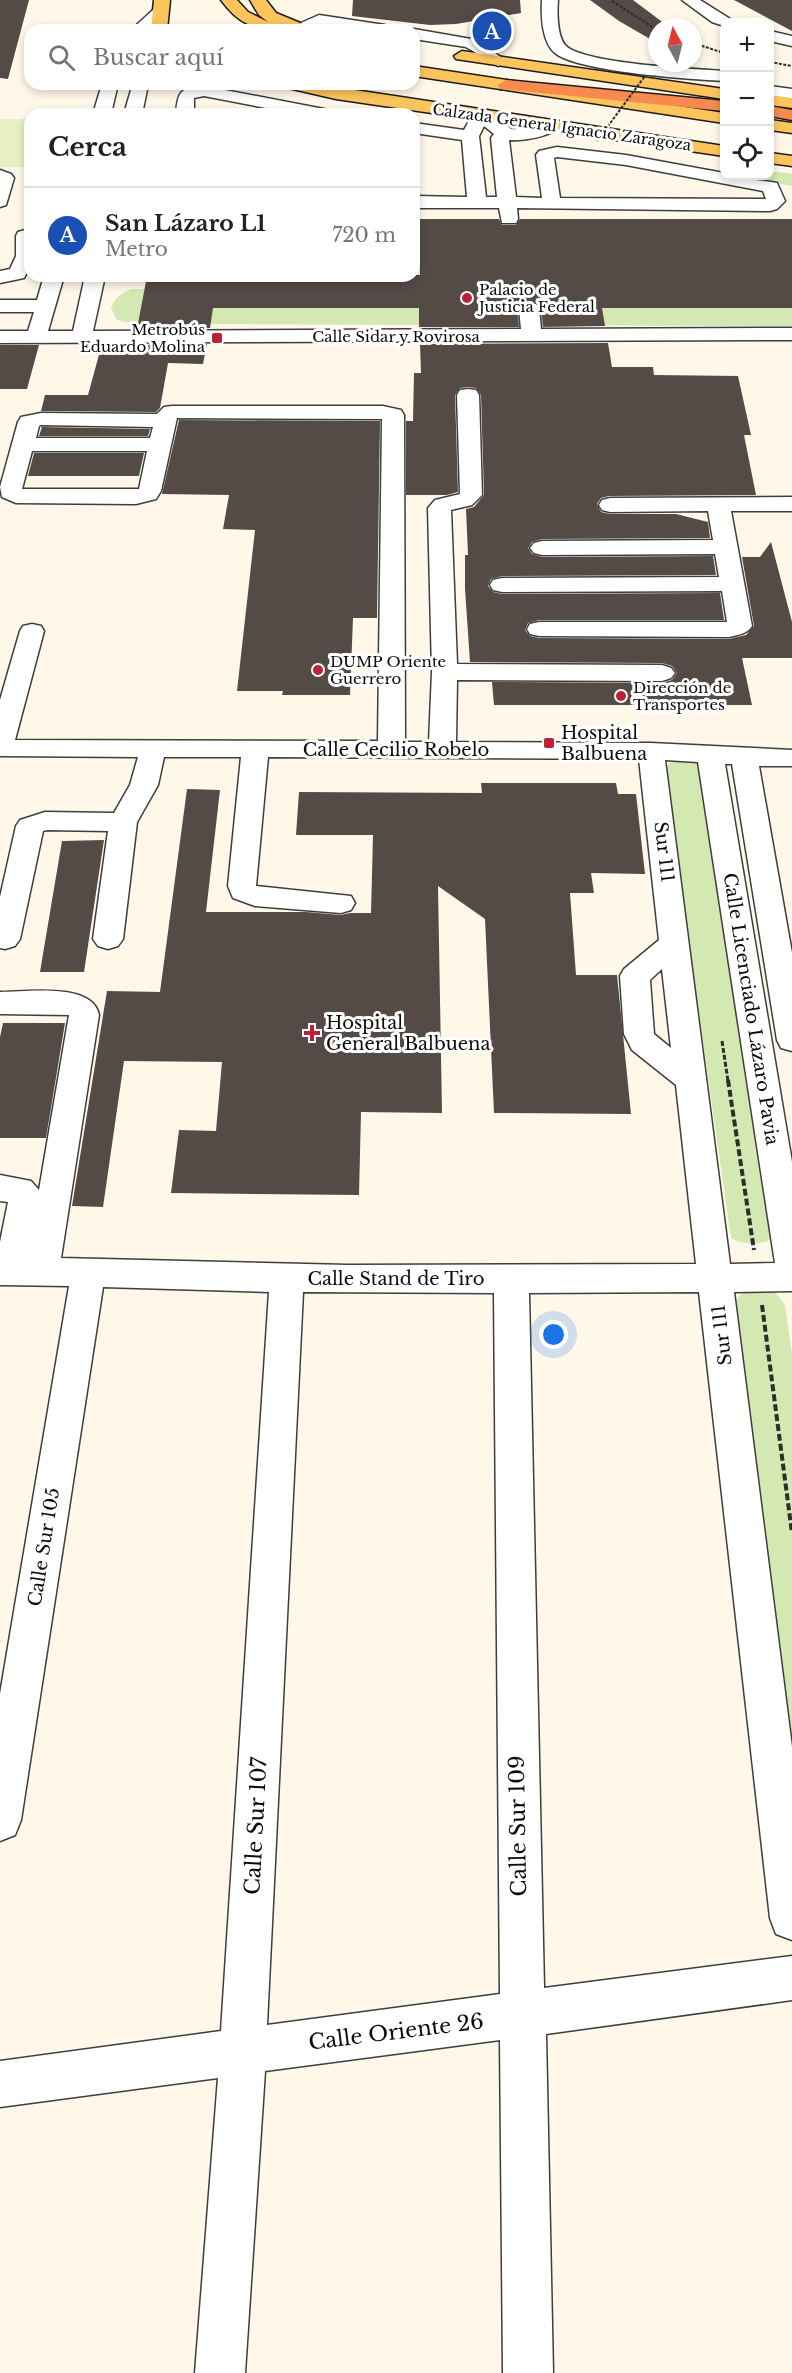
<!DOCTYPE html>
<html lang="es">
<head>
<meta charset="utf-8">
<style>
  :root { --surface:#fff; --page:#f2f2f2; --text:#222; --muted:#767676; --line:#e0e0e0; --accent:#ea580c }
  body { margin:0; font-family:"Libre Baskerville",serif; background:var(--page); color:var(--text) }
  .controls { position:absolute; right:18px; top:18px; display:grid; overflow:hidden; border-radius:12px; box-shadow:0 3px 9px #0003 }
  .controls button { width:54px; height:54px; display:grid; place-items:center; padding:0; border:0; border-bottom:2px solid var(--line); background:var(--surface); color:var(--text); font:30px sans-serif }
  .compass { position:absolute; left:648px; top:18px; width:54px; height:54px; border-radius:50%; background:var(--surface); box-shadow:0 3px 9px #0003; rotate:353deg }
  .you { position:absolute; left:554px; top:1335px; width:21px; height:21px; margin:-15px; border:4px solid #fff; border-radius:50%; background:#1a73e8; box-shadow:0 0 0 9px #1a73e833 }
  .badge { display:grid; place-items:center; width:39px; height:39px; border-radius:50%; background:var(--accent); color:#fff; font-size:20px; font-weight:700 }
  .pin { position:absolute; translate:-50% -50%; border:3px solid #fff; box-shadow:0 2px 6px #0006 }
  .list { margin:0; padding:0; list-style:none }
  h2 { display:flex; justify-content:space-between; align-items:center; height:78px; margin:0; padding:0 24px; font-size:26px }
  h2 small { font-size:20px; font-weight:400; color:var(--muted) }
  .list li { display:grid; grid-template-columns:39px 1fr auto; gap:18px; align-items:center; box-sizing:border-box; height:96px; padding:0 24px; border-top:2px solid var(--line) }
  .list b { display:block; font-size:22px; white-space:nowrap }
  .list p { margin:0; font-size:20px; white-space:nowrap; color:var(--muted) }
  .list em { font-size:20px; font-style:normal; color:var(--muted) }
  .icon { flex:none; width:33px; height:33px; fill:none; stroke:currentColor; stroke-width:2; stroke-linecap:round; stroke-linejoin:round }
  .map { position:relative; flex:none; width:792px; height:2373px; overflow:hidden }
  .search { position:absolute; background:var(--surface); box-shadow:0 3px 9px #0003; left:24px; top:24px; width:396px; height:66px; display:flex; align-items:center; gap:15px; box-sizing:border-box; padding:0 21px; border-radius:18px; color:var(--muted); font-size:22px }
  .panel { position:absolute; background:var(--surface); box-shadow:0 3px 9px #0003; left:24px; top:108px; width:396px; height:174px; border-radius:18px }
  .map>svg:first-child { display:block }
  .green { fill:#d4e9b2 }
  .pitch { fill:#e6f0c4 }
  .building { fill:#544b47 }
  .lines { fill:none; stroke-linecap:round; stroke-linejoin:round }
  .minor-casing { stroke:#3e3e3e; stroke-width:3 }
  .major-casing { stroke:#1c1c1c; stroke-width:3 }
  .highway-casing { stroke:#1c1c1c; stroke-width:3 }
  .path-far2 { stroke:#2d2d2d; stroke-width:2; stroke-dasharray:3 1.5; stroke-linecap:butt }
  .path-far1 { stroke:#2d2d2d; stroke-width:3; stroke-dasharray:5 2; stroke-linecap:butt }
  .path { stroke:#2d2d2d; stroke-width:4; stroke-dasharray:7 3; stroke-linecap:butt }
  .minor { fill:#fff; fill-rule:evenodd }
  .major { fill:#fcc55c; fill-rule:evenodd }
  .highway { fill:#f88a4e; fill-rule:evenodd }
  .path-bridge { stroke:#2d2d2d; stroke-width:2; stroke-dasharray:3 1.5; stroke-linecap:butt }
  .poi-dot { fill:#bd2038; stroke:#fff; stroke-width:2 }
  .labels { text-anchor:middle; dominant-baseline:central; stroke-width:6; stroke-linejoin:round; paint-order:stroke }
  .far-street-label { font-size:15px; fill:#0b0b0b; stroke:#fff }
  .far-poi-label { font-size:15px; fill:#0b0b0b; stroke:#fff; text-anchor:start }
  .poi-label { font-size:18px; fill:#0b0b0b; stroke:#fff; text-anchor:start }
  .street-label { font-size:18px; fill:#0b0b0b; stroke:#fff }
  .near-street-label { font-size:21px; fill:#0b0b0b; stroke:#fff }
</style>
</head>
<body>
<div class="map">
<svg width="792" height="2373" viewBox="0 0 792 2373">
  <rect width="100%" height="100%" fill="#fff8e9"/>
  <g class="green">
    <path d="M770,171L792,174V186L757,180L755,176H770Z"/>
    <path d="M131,289H145L142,308H792V326L135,324L117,320L111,308C115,297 121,294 131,289Z"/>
    <path d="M671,762H697L702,770L778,1236C765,1245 744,1246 731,1238L664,769Z"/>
    <path d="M745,1289L775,1292L785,1305L792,1353V1749L735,1302Z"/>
  </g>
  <rect class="pitch" x="0" y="119" width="30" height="48"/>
  <g class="building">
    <path d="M0,0H29L8,79L0,78Z"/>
    <path d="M353,0H520L521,13L456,24L430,25L352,16Z"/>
    <path d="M590,0H633L669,27H657V43L619,21Z"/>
    <path d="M734,0H792V31Z"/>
    <path d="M419,219H499L502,225H516L520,219H792V308H602L605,326L543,327L541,308L538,303L522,302L517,308L519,327H419V308H213L210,328L137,329L147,276L420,275Z"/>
    <path d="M608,343L612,367H653L654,375L738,376L751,435H744L756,495L609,496L601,498L597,504L601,512L610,514H676L708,522L710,538L542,539L532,542L528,548L532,554L542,557L713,556L716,575L502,576L491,579L488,586L493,592L502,594L720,593L724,620H539L528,623L525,630L530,636L539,638L729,639L746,635L754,626L742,557H760L771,542L792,622V658H742L752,705H494L492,682L662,683L672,680L677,673L672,666L662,663L470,662L465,589V555H468L466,509L474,507L484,495L481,395L476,388L468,387L460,388L455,395L458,492L447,495H406V421H413L414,373H421L420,344Z"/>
    <path d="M207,344L203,364L168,363L160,408L156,412L41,411L45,395H88L100,351L132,352L134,345Z"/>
    <path d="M0,345H39L27,389H0Z"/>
    <path d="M179,420L380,421L377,618H353L350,695H282L283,691H237L255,530L223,529L229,495L162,494Z"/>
    <path d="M42,427L150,429L148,436H39Z"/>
    <path d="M34,453H144L139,476H28Z"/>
    <path d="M481,783H616L618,794H636L645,874L591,873L594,893H570L576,975H617L631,1114L494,1113L485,919L438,886L442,1113L361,1112L359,1195L171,1193L179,1130L216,1131L222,1062L124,1061L103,1207L72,1206L107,991L160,992L187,789L220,790L206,912H306L341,915L350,913H371L373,835H296L299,792L482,793Z"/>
    <path d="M104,840L84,972H40L62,841Z"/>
    <path d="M3,1023H65L46,1138H0V1037Z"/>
  </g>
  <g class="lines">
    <defs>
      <g id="minor">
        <path d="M542,0H558C557,12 557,35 565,45C582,64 696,69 724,71V81C691,79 578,72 555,53C542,42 541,16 542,0Z"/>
        <path d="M682,0H700L735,22H724V26L712,22Z"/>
        <path d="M159,7L167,12L148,30H131L154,9Z"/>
        <path d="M319,15L385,25L393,30H354L321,25L311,30L292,29L294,26Z"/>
        <path d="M414,29L477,40L506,61L498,66L466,47L414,39V30H411Z"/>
        <path d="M770,31L792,36V46L770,41Z"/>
        <path d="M102,84H118L111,114H93Z"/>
        <path d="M135,84H151L147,90L142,114H124L131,90Z"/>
        <path d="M204,86L324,109L330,110L333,114H297L204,96L194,98V114H176C178,91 180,88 204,86Z"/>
        <path d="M770,86L792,89V99L770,96Z"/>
        <path d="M481,109L487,110L511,129C527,131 543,118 558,121L561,125C551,137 524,141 509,140L516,197L542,198L536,155L539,151L557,147L626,155L724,173V176L771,182L777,183L785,201L777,209L770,211L517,208L518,219L516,223H502L499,208H414V196L467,197L462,140L414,133V123L464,130L475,110ZM484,126L494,134L491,138L497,197H486L479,136ZM557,157L626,165L763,191L766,199L560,198L554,158Z"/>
        <path d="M0,170L11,174L14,178L6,205L0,207Z"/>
        <path d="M25,230L30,232V267L24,278L0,283V271L10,269L16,256V236L18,232Z"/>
        <path d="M44,276H64L48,331H73L85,276H105L93,331L521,329L519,308L522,304H536L539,308L541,329L792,328V340L0,343V331H28L34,312H0V300H37Z"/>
        <path d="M468,389L476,390L479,395L482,495L472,505L451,510L457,664L662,665L671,668L675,673L671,678L662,681L457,680L456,742L651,743L792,750V766H759L792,953V1051L781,1048L777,1040L732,764H725L792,1162V1291L734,1292L792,1747V1940L776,1934L770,1918L699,1292L529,1293L544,1988L792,1956V2000L546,2034L553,2373H503L500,2040L265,2071L245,2373H195L218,2078L0,2107V2061L221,2031L269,1292L103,1287L21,1820L15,1835L0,1841V1694L69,1286L0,1285V1242L8,1202L0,1201V1175L31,1181L39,1190L69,1015L0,1014V992C26,992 93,982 99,1015L61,1258L348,1265L696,1264L676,1085L632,1050L624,1034L620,976L624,969L659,940L639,759L268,757L256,886L351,896L355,903L351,910L341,913L255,906L233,898L228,886L241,757H164L158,785L137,822L123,939L118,946L108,949L98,946L93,939L108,831L47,830L43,831L20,939L15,946L5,949L0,948V897L16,826L20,820L45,812L114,813L130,785L138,757L0,756V700L20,631L23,626L32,624L41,626L44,631L15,740L378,741L382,419L177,418L161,491L156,499L136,504L16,503L2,497L0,487L18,422L21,417L41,413L157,414L164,407L172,406H383L401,410L404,415L405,742H429L432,672L428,508L435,500L460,494L457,395L460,390ZM41,425L153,427L150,438H36L39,426ZM32,451H147L139,489H22ZM665,760L698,762L775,1263L730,1264ZM662,969L671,1048L654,1034L650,980ZM303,1292L494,1293L500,1994L267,2025Z"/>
        <path d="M792,497V511H731L752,626C747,634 738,635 729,637L539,636L530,634L527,629L530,624L539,622H727L722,591L502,592L493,590L490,585L493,580L502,578L719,577L715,554L542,555L534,553L530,548L534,543L542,541L713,540L708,511L610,512L602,510L599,505L602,500L610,498Z"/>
      </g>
      <g id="major">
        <path d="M154,0H170L167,30H151Z"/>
        <path d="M221,0H237L248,12L268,22L259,15L250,0H266L276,13L310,27L312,30H287L279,27L281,30C253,30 238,23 221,0Z"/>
        <path d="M462,51L724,89V99L456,59L454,56Z"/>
        <path d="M414,66L724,113V123L414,76Z"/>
        <path d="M286,84H315L724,146V156L336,99L288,88Z"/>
        <path d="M770,95L792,98V108L770,105Z"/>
        <path d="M770,120L792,123V133L770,130Z"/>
        <path d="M770,153L792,156V166L770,163Z"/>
      </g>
      <g id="highway">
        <path d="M506,80L724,101V111L500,89L498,85Z"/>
        <path d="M770,106L792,110V120L770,116Z"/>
      </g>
    </defs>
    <use href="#minor" class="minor-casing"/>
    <use href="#major" class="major-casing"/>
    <use href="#highway" class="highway-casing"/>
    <g class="path-far2">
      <path d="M612,1L657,30"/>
      <path d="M693,43L724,53"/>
      <path d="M770,62L792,66"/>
    </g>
    <path class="path-far1" d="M722,1041L728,1081"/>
    <g class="path">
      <path d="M728,1080L754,1250"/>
      <path d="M762,1305L792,1533"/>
    </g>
    <use href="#minor" class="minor"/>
    <use href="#major" class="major"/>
    <use href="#highway" class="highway"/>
    <path class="path-bridge" d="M597,141L645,76"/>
  </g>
  <g class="poi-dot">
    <circle cx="467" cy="298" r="6"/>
    <rect x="211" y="332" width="12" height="12" rx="3"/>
    <circle cx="318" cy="670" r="6"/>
    <circle cx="621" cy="696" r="6"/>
    <rect x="543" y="737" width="12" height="12" rx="3"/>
    <path d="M309 1024h6v6h6v6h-6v6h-6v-6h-6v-6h6z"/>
  </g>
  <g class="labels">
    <g class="far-street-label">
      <text transform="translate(562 127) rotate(8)">Calzada General Ignacio Zaragoza</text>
      <text x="396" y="336">Calle Sidar y Rovirosa</text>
    </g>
    <g class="far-poi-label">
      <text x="479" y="289">Palacio de<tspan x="479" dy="17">Justicia Federal</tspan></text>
      <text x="205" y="329" text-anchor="end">Metrobús<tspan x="205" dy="17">Eduardo Molina</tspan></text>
      <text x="330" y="661">DUMP Oriente<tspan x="330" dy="17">Guerrero</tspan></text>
      <text x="633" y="687">Dirección de<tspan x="633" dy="17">Transportes</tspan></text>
    </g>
    <g class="poi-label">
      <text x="561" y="733">Hospital<tspan x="561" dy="21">Balbuena</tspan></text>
      <text x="326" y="1023">Hospital<tspan x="326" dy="21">General Balbuena</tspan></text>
    </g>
    <g class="street-label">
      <text x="396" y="750">Calle Cecilio Robelo</text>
      <text transform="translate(664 852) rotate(83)">Sur 111</text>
      <text transform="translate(751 1009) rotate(81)">Calle Licenciado Lázaro Pavia</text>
      <text x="396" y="1279">Calle Stand de Tiro</text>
      <text transform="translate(722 1335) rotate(-97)">Sur 111</text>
      <text transform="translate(44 1547) rotate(-81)">Calle Sur 105</text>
    </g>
    <g class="near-street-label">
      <text transform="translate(256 1826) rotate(-87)">Calle Sur 107</text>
      <text transform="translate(518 1826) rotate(-91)">Calle Sur 109</text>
      <text transform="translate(396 2032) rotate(-7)">Calle Oriente 26</text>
    </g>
  </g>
</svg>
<div class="controls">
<button>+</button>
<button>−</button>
<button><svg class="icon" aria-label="locate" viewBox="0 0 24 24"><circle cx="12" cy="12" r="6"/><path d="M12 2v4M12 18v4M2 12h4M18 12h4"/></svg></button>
</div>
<svg class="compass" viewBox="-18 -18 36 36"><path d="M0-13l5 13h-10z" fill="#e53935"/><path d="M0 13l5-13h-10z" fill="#767676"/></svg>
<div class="you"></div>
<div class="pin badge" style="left:492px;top:31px;background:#1a4fb4">A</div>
<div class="search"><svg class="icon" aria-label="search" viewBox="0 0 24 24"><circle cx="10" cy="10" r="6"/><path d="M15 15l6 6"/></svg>Buscar aquí</div>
<section class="panel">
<h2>Cerca<small></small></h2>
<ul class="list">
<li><span class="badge" style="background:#1a4fb4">A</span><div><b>San Lázaro L1</b><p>Metro</p></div><em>720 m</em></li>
</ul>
</section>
</div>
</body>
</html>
